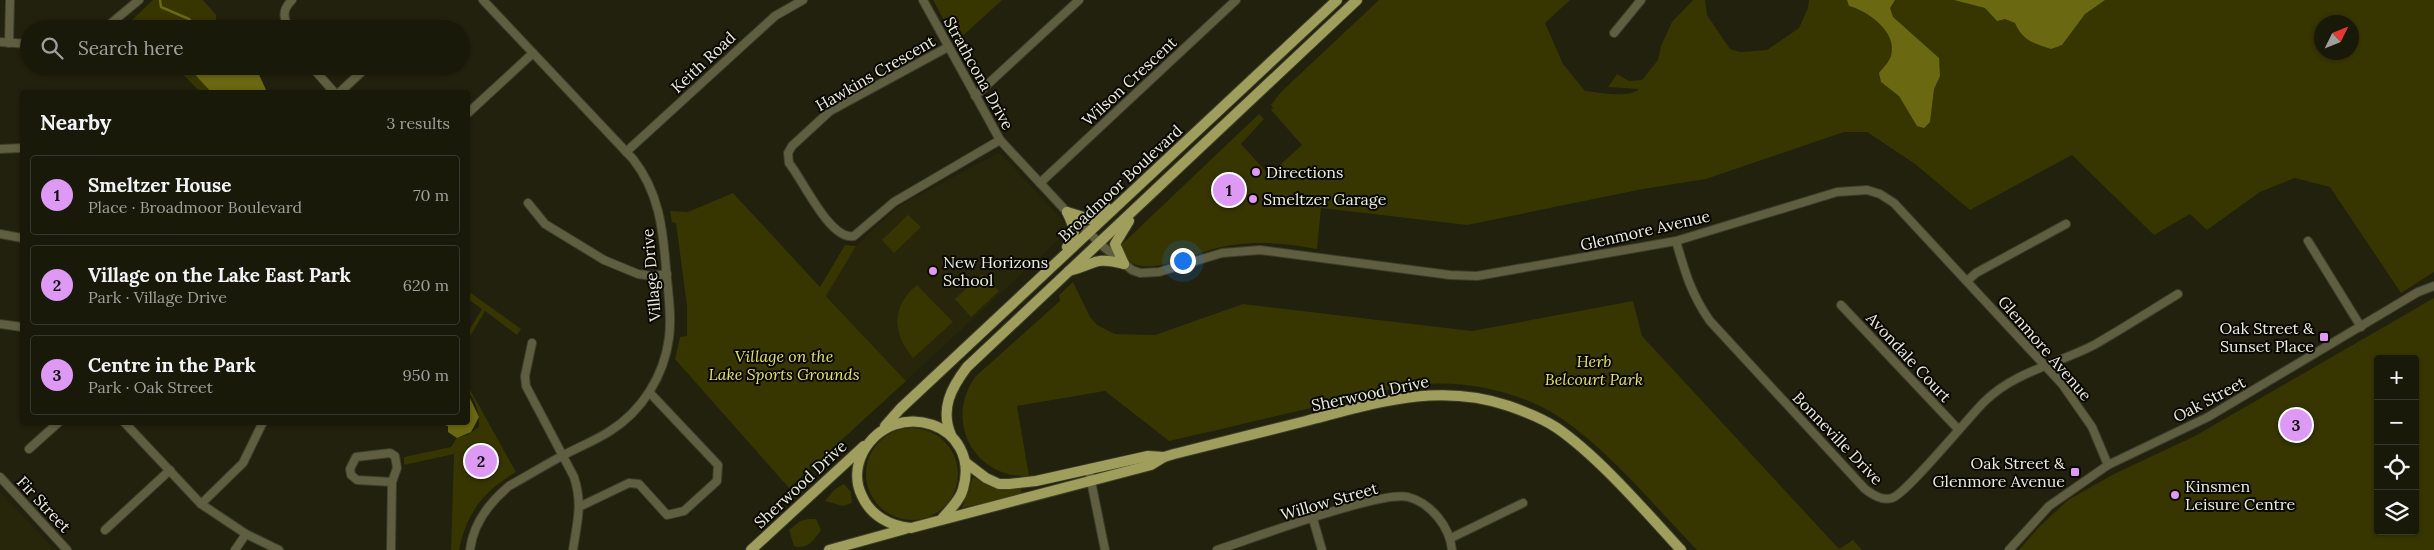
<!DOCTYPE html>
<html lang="en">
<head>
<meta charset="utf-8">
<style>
  :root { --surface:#19190a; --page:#222213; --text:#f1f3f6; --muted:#9fa09c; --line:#37382b; --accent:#dd99f3 }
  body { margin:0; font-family:Lora,serif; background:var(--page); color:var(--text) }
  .controls { position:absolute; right:15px; bottom:15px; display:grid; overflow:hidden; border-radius:5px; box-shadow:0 1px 4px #0004 }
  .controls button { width:45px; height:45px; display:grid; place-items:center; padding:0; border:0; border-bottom:1px solid var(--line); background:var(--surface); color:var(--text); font:25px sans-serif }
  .compass { position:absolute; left:2314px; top:15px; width:45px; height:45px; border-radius:50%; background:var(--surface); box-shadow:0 1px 4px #0004; rotate:47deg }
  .you { position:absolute; left:1182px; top:260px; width:18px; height:18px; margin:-12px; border:4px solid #fff; border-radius:50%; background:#1a73e8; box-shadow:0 0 0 8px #1a73e833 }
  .badge { display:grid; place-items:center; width:32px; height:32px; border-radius:50%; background:var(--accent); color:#111; font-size:16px; font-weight:700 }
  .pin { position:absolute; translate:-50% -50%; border:2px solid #fff; box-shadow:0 1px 5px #0006 }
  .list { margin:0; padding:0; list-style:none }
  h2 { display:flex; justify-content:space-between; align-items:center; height:65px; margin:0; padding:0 20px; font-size:21px }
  h2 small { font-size:16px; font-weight:400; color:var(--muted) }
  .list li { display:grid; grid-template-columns:32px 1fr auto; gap:15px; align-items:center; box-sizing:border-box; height:80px; margin:0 10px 10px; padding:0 10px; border:1px solid var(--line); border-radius:5px }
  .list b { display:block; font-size:19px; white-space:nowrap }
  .list p { margin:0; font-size:16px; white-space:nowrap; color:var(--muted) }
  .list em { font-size:16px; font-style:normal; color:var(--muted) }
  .icon { flex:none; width:28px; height:28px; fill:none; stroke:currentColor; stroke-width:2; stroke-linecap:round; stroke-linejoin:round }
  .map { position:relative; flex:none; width:2434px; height:550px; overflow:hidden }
  .search { position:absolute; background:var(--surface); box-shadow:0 1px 4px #0004; left:20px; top:20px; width:450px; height:55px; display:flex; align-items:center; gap:12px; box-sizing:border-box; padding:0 18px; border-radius:28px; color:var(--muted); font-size:19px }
  .panel { position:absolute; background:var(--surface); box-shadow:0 1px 4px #0004; left:20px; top:90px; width:450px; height:335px; border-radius:5px }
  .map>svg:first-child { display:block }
  .built { fill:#27260a }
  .green { fill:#373500; fill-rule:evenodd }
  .water { fill:#6a6810 }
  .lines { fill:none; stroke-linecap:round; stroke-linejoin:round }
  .stream { stroke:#6a6810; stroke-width:2.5 }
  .minor-casing { stroke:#3d3d2a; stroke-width:10 }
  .major-casing { stroke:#3d3d2a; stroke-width:12 }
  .minor { stroke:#5f5e40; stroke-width:8 }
  .major { stroke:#9f9e5d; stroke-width:10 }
  .poi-dot { fill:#dd99f3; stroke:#0a0a03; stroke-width:2 }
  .labels { text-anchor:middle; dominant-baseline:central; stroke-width:4; stroke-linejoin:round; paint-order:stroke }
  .street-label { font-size:16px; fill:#eaebde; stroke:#0a0a03 }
  .poi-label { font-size:16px; fill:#eaebde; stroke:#0a0a03; text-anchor:start }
  .park-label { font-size:16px; font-style:italic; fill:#e3e073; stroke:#0a0a03 }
</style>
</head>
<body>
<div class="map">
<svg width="2434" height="550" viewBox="0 0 2434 550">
  <rect width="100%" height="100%" fill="#21210d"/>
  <g class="built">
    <path d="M998,153L1002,155L1068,226L1069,230L906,381L826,295L856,246L897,207Z"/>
    <path d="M0,492L55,550H0Z"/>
  </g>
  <g class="green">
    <path d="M153,0H203L216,15V22L206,24L196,29H141L132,20Z"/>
    <path d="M933,0H1002L956,42Z"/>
    <path d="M1379,0H1570L1545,23L1563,64L1585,91C1599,92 1628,99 1639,89L1608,87L1617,74L1629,81L1642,80L1658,60L1661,46L1672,22L1693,0H1705L1707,15L1730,49L1740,52L1767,50L1799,28L1808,8L1809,0H2434V272L2401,293L2330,187L2295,178L2260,192L2207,230L2190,214L2154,235L2072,155L1970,210L1915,164L1867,132H1844L1706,179L1643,189L1467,225L1321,208L1317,249C1284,243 1254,240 1221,247C1198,252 1165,269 1142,266C1130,265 1125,257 1119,247L1259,114L1264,119L1241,144L1269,175L1302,145L1271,110L1273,108L1271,105L1282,91ZM2322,22H2352V52H2322Z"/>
    <path d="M175,66H187L211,92H200Z"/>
    <path d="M733,193L820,287L845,245L856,246L826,296L906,381L789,488L675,359L680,337L687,336V306L676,223L672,222L670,211L688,212Z"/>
    <path d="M908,215L921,227L894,253L882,240Z"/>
    <path d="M982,274L999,291L971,317L955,299Z"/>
    <path d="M1073,282L1090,317L1097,325L1115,334L1155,335L1243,304L1472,331L1633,301L1642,336L1839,549L1853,540L1862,550H1697C1654,506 1596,434 1542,407C1507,390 1464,381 1424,384C1392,387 1359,397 1328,404C1275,416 1222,429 1169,441L1105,391L1017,406L1029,476C974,479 943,420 976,376L1060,301L1059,295Z"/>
    <path d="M917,285L953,322L913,358C892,333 891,306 917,285Z"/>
    <path d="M468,291L521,329L517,335L485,311L468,340V332L482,309L468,299Z"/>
    <path d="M2434,298V550H2019L2040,526L2068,500L2114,474L2195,436ZM2378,359H2415V531H2378Z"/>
    <path d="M468,372V386L516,472C483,492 467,512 459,550H451L454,454L404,465V457L451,447L457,438L453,436C464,439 470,433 479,427C480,414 476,401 468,392Z"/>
    <circle cx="912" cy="474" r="46"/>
    <path d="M973,477L995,488L1021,489L1022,494L962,508Z"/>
    <path d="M844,484L851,492L852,503L843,506L825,501L835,489Z"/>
    <path d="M808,519H816L821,530C814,540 808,550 794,546L789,530L800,521Z"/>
  </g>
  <g class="water">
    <path d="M1847,0H1895L1890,8L1893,17L1939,58L1940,76L1934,89L1930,122L1924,128L1917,126L1899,96L1881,82L1879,73C1883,68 1889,62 1891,56C1898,32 1868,11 1849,6Z"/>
    <path d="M1954,0H2105L2085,14L2062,45L2051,49C2033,43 2023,41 2015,23L2005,19L1997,21L1985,8Z"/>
    <path d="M187,66H255L267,92H211Z"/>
    <path d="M468,394L479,417L471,432L457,438L448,432V426L437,423L468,422Z"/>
  </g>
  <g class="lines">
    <path class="stream" d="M160,0L161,7L189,19L196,29"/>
    <defs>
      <g id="minor">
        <path d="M923,0L1000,140L1067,212L1105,248L1132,270L1140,273L1159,272L1222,253L1260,250L1450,275L1477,276L1676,241L1837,192L1867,190L1880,194L1894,203L2062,384L2092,427L2108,465"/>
        <path d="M104,29L139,0"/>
        <path d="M289,29C283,17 282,10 292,0"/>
        <path d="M1614,33L1641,0"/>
        <path d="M0,42L29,44"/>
        <path d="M9,43L10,0"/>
        <path d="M948,47L830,111L792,146L788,153L789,163C803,180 830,241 854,236L894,202L1000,140"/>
        <path d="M311,66L334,92"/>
        <path d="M340,92L368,66"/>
        <path d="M975,96L1079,0"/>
        <path d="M468,113L533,53"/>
        <path d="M0,149L22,148"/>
        <path d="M626,152L775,16L803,0"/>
        <path d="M1040,183L1236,0"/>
        <path d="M528,203L545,224L604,260L638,274L652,276L667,274"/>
        <path d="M0,234L22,238"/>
        <path d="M1676,241C1685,272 1691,294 1710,321L1865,489C1873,495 1882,501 1892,498C1905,495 1968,418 1984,402C2014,372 2057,364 2094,345C2122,329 2150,311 2178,294"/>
        <path d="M2308,241L2361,327"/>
        <path d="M1967,281L1976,273L2066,224"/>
        <path d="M1841,305L1958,429"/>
        <path d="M0,324L22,327"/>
        <path d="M532,343L525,376L526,386L574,477C583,505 577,522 573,550"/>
        <path d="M124,422L201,504L246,534L279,550"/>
        <path d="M29,449L59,422"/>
        <path d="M1090,476L1105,550"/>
        <path d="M0,477L67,550"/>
        <path d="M201,504L243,463L263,422"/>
        <path d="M581,506L629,483L639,484L667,515L684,511L717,481L718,465L650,393"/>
        <path d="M1313,519L1322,550"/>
        <path d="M105,530L170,470"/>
        <path d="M1451,538L1523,503"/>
        <path d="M235,550L246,534"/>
        <path d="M391,550L392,482L397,468L395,456L390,453L356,457L350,469L351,475L357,480L392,482"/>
        <path d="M470,550C473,524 490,502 509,486C527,476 545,465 562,456C578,447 595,441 610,431C642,411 664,376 669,338C672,315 668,292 666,269C663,229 659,192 633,159L483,0"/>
        <path d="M1217,550C1251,539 1381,490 1408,497C1431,503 1450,527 1452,550"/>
        <path d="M2009,550L2049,506L2108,465L2208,417L2418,292L2434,286"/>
      </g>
      <g id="major">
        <path d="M1067,212L1090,219L1107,208"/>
        <path d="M1067,212C1073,225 1079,235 1067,247"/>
        <path d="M1124,264L1115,244L1129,221"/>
        <path d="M1069,271C1096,264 1094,256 1124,264"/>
        <path d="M885,426L900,409L1337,0"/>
        <path d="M951,435C940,409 951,388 967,367L1357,0"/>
        <path d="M965,462L986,478L999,484H1009L1036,481L1148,456L1164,457"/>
        <path d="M941,520C949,510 960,501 963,489C982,424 895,395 863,452C856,466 855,482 862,496C871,516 890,526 911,528L1151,465L1164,457L1174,454C1218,443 1262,432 1306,421C1376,403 1438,382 1509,406C1526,412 1542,418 1557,428C1600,458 1645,511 1681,550"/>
        <path d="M751,550L864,446"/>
        <path d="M829,550L905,529"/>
      </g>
    </defs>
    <use href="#minor" class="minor-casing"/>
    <use href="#major" class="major-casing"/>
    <use href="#minor" class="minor"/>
    <use href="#major" class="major"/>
  </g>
  <g class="poi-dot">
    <circle cx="1256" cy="172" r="5"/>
    <circle cx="1253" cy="199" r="5"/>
    <circle cx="933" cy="271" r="5"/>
    <rect x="2319" y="332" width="10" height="10" rx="2.5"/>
    <rect x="2070" y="467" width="10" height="10" rx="2.5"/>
    <circle cx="2175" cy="495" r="5"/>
  </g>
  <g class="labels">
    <g class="street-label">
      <text transform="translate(703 62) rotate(-43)">Keith Road</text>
      <text transform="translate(875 73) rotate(-30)">Hawkins Crescent</text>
      <text transform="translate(979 73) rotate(61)">Strathcona Drive</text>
      <text transform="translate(1129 81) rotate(-43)">Wilson Crescent</text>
      <text transform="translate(1120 183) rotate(-43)">Broadmoor Boulevard</text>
      <text transform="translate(1645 230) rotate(-13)">Glenmore Avenue</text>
      <text transform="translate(651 275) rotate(-95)">Village Drive</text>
      <text transform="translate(2045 348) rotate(49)">Glenmore Avenue</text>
      <text transform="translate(1909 357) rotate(47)">Avondale Court</text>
      <text transform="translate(1370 393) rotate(-12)">Sherwood Drive</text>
      <text transform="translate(2209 399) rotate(-28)">Oak Street</text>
      <text transform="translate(1838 438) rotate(46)">Bonneville Drive</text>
      <text transform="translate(800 484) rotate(-43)">Sherwood Drive</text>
      <text transform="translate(1329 501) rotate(-16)">Willow Street</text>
      <text transform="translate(44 504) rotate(47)">Fir Street</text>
    </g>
    <g class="poi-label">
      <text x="1266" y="172">Directions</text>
      <text x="1263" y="199">Smeltzer Garage</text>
      <text x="943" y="262">New Horizons<tspan x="943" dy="18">School</tspan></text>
      <text x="2314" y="328" text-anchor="end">Oak Street &amp;<tspan x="2314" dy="18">Sunset Place</tspan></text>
      <text x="2065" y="463" text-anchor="end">Oak Street &amp;<tspan x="2065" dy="18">Glenmore Avenue</tspan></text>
      <text x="2185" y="486">Kinsmen<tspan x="2185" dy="18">Leisure Centre</tspan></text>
    </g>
    <g class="park-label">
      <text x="784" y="356">Village on the<tspan x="784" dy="18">Lake Sports Grounds</tspan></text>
      <text x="1594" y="361">Herb<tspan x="1594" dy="18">Belcourt Park</tspan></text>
    </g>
  </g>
</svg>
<div class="controls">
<button>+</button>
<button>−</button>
<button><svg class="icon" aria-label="locate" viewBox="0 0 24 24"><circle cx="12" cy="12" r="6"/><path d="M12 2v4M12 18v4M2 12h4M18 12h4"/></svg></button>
<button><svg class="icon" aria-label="layers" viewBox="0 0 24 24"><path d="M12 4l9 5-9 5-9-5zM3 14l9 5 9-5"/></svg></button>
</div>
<svg class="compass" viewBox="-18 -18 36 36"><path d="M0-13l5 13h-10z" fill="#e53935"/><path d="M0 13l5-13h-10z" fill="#9fa09c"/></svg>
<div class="you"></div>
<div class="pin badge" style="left:1229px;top:190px">1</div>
<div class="pin badge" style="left:481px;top:461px">2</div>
<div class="pin badge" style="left:2296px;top:425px">3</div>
<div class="search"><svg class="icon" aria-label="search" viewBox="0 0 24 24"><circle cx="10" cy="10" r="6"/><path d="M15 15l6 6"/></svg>Search here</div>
<section class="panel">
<h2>Nearby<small>3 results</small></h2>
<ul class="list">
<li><span class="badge">1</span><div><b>Smeltzer House</b><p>Place · Broadmoor Boulevard</p></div><em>70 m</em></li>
<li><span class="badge">2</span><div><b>Village on the Lake East Park</b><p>Park · Village Drive</p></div><em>620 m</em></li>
<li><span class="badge">3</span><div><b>Centre in the Park</b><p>Park · Oak Street</p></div><em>950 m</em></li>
</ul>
</section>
</div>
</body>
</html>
